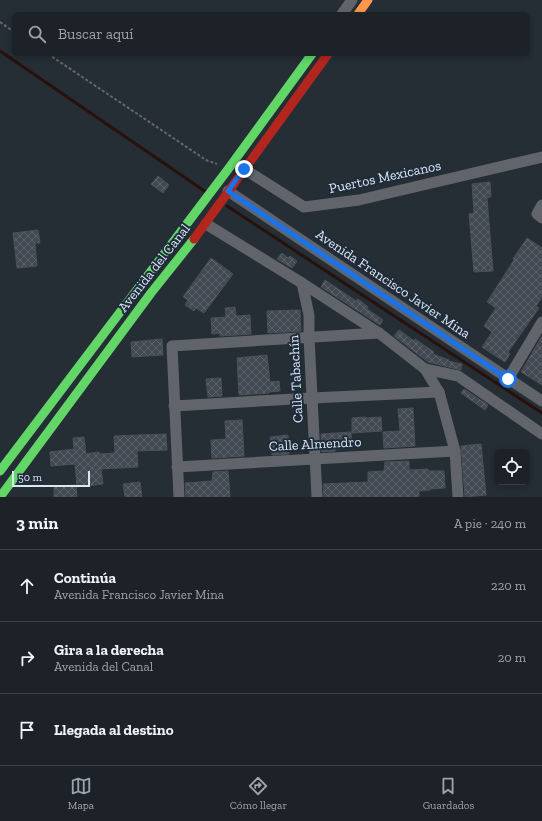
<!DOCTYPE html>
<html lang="es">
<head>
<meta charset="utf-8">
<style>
  :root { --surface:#1c2228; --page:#292f34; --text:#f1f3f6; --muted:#a0a4a8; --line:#3a3f45; --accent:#9ca5af }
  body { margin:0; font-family:"Zilla Slab",serif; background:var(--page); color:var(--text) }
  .controls { position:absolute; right:12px; bottom:12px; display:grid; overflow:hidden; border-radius:6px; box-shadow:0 2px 6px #0003 }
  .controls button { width:36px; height:36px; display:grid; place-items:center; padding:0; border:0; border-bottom:1px solid var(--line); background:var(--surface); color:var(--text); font:20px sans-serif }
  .scale { position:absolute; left:12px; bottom:10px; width:78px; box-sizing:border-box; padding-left:4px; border:2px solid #dce6f0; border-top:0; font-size:11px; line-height:14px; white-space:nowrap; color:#dce6f0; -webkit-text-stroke:3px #1e2c3c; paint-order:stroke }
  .stop { position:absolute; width:12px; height:12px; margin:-9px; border:3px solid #1a73e8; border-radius:50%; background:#fff }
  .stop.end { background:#1a73e8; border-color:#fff; box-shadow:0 1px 4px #0008 }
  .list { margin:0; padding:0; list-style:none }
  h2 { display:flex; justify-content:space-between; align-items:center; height:52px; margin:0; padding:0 16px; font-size:17px }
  h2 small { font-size:13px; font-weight:400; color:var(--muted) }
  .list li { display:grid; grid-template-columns:26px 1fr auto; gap:12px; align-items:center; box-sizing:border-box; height:72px; padding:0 16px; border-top:1px solid var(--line) }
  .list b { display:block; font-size:15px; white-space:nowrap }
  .list p { margin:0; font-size:13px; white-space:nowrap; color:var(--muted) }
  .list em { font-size:13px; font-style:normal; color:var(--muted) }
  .icon { flex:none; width:22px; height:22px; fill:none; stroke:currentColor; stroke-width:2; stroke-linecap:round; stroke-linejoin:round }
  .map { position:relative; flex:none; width:542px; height:497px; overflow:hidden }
  .search { position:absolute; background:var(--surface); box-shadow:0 2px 6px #0003; left:12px; right:12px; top:12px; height:44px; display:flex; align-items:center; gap:10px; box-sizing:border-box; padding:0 14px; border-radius:6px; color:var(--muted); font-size:15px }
  .sheet { height:268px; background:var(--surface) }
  nav { display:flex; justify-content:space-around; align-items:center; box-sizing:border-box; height:56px; border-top:1px solid var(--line); background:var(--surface); font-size:11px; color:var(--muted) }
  nav a { display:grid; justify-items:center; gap:2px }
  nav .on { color:var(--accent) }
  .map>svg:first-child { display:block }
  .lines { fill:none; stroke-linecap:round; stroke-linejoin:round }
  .stream { stroke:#28110b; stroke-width:3 }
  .building { fill:url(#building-cross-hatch); stroke:#495058 }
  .path { stroke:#64686e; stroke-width:2; stroke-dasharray:3 2; stroke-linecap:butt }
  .street { stroke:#61656b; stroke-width:11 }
  .fast { stroke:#63d668; stroke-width:9 }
  .slow { stroke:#ff974d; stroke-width:9 }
  .jam { stroke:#b3261e; stroke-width:9 }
  .route { stroke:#1a73e8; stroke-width:5 }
  .labels { text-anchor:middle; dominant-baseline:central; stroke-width:4; stroke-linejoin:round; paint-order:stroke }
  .street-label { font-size:14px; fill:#dce6f0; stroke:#1e2c3c }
</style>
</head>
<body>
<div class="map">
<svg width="542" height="497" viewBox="0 0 542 497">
  <defs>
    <pattern id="building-cross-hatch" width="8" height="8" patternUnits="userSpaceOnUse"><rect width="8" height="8" fill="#424952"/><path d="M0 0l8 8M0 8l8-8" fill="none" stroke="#5d636b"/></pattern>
  </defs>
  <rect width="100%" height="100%" fill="#252d35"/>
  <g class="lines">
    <g class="stream">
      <path d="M0,51L206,192"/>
      <path d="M227,206L542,413"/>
    </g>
  </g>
  <g class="building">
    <path d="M158,176L169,185L163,193L151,184Z"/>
    <path d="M490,182L491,197L487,198L493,271L474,272L469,214L474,213L472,184Z"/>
    <path d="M38,230L40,243H35L37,266L17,268L13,233Z"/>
    <path d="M527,238L542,248V297L536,306L539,308L508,352L510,354L505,362L482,347L492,332L484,326L496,308L487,302L514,260L513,259Z"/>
    <path d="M282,253L288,258L290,256L297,261L292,268L277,259Z"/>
    <path d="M211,258L233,274L204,313L196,308L194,311L185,305L188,300L183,297Z"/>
    <path d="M325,280L356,301L358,299L368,307L367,309L383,320L380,325L321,287Z"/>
    <path d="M235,307L236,316L250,315L251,334L220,336V333L212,334L211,318L226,317L225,308Z"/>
    <path d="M300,310L301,331L268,333L267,311Z"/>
    <path d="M399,330L414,341L415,339L434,352L433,354L449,360L448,361L462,364L461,370L428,362L394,336Z"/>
    <path d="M542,336V385L521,372Z"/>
    <path d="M162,339L163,355L132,357L131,342Z"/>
    <path d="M267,355L270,382L279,381L280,391L269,392V393L239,395L237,358Z"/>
    <path d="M221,378L222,396L208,397L206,379Z"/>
    <path d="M464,389L488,405L485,410L461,393Z"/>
    <path d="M413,408L415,446L384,448L383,432L400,431L398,409Z"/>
    <path d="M366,417V418L381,417L382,431L352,433V418Z"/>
    <path d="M242,420L244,456L212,458L211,440L226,439L225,421Z"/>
    <path d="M351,432L352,447L335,449V451L322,452L321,434Z"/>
    <path d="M166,434L167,450L137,451L138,467L101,469L103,484L77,487L75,464L51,466L50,452L74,449L73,438L84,437L86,454L99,452L100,454L115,453L114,436Z"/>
    <path d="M288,435L289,454L272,455L270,437Z"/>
    <path d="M481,444L486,495L465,497L461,446Z"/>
    <path d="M409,461V470L428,469L429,471H444L445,488L430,489V490L419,491V497H324L323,484L368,482V472L384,471L385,462Z"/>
    <path d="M228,471L230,497H186L185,483L212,481L213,472Z"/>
    <path d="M140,482L142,497H125L123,484Z"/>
    <path d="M76,485L77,497H54V486Z"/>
  </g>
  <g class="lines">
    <g class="path">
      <path d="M0,22L14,32"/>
      <path d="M48,54L206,160L217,164"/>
    </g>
    <g class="street">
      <path d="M342,14L352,0"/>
      <path d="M244,169L304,207L359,200L542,157"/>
      <path d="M228,191L542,401"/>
      <path d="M542,205L537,214L542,218"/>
      <path d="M206,224L302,283L379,333L425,369L439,392L455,451L458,497"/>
      <path d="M302,283L309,315V337L317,497"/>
      <path d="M425,369L458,376L542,434"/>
      <path d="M508,379L542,322"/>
      <path d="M174,406L312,398L439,392"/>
      <path d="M177,467L455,451"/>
      <path d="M179,497L172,346L379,333"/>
    </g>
    <g class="fast">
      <path d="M0,471L229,168L312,54"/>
      <path d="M0,497L151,293L194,239"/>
    </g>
    <path class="slow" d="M358,14L368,0"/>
    <path class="jam" d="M194,239L328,54"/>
  </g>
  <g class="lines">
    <path class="route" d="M244,169L228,191L508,379"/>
  </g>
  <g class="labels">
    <g class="street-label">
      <text transform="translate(385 177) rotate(-12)">Puertos Mexicanos</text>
      <text transform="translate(154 268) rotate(-52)">Avenida del Canal</text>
      <text transform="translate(393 284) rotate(34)">Avenida Francisco Javier Mina</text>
      <text transform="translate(296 379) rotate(-93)">Calle Tabachín</text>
      <text transform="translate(315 444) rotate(-3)">Calle Almendro</text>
    </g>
  </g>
</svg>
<div class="controls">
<button><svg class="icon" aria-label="locate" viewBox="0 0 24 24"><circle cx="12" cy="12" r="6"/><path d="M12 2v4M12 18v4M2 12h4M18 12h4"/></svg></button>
</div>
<div class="scale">50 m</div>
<div class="stop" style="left:508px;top:379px"></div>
<div class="stop end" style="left:244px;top:169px"></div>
<div class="search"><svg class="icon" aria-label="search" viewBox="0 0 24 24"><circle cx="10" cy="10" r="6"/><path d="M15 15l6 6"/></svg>Buscar aquí</div>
</div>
<section class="sheet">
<h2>3 min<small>A pie · 240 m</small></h2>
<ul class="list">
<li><svg class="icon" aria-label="ahead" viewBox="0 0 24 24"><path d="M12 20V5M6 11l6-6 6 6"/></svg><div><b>Continúa</b><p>Avenida Francisco Javier Mina</p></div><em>220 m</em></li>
<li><svg class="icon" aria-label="right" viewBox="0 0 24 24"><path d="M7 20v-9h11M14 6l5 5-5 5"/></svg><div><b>Gira a la derecha</b><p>Avenida del Canal</p></div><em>20 m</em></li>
<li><svg class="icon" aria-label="arrive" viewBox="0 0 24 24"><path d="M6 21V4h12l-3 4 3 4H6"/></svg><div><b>Llegada al destino</b></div></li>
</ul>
</section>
<nav>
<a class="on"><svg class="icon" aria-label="map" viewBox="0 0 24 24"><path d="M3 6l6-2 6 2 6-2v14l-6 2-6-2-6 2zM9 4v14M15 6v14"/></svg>Mapa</a>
<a><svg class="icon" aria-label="directions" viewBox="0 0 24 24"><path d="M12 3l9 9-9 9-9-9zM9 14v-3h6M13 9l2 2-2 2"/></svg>Cómo llegar</a>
<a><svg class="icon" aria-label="saved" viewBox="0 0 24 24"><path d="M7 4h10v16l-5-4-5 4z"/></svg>Guardados</a>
</nav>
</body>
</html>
